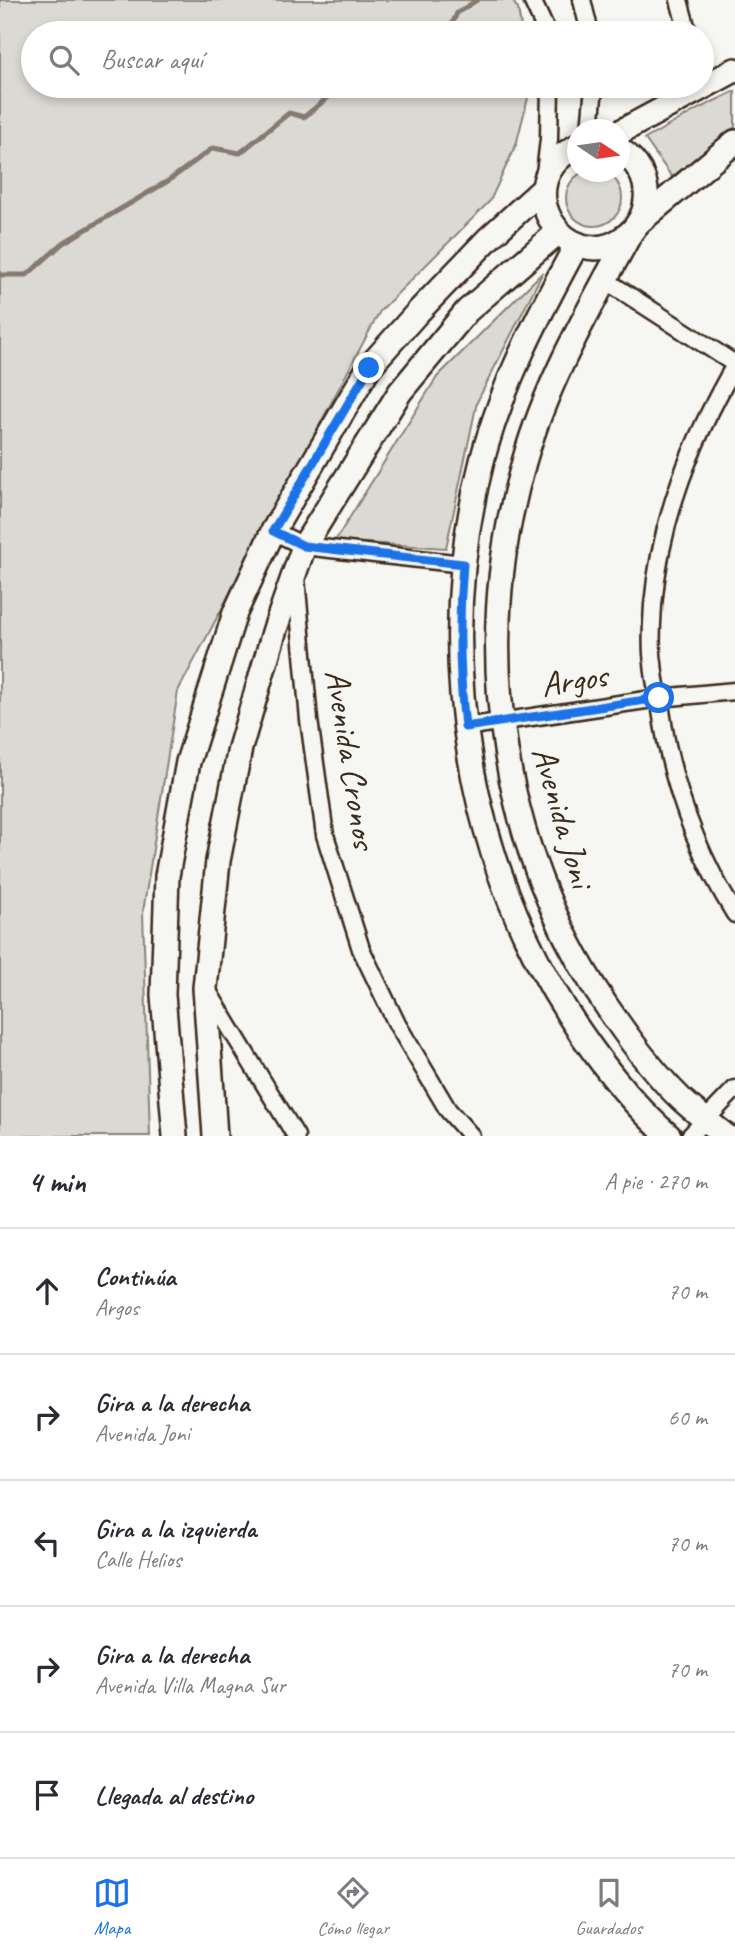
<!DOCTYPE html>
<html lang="es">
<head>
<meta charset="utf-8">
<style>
  :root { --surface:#fff; --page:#f7f7f7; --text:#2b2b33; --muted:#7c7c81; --line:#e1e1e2; --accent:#1a73e8 }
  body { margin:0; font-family:Caveat,sans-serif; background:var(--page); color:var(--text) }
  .compass { position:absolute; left:567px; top:119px; width:63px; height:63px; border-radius:50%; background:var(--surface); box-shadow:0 4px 10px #0003; rotate:103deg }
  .stop { position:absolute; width:21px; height:21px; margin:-16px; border:5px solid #1a73e8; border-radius:50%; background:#fff }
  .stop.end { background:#1a73e8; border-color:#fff; box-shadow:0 2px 7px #0008 }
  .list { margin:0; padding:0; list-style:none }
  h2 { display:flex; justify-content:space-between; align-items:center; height:91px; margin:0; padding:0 28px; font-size:30px }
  h2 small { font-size:23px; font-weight:400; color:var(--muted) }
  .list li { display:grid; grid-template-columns:46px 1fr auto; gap:21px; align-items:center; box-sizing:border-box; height:126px; padding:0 28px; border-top:2px solid var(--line) }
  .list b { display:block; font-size:26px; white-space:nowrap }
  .list p { margin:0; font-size:23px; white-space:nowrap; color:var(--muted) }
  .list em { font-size:23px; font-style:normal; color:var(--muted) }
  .icon { flex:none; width:38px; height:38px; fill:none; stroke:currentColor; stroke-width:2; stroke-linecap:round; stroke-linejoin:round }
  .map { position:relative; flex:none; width:735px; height:1136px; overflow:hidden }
  .search { position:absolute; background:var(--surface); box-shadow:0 4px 10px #0003; left:21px; right:21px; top:21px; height:77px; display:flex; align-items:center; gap:18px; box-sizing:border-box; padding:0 24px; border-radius:38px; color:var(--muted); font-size:26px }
  .sheet { height:721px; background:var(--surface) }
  nav { display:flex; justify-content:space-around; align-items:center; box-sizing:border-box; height:98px; border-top:2px solid var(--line); background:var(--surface); font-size:19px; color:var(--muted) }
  nav a { display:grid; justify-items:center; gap:4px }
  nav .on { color:var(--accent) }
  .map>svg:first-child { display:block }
  .green { fill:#dad9d3; stroke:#8a8278; stroke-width:2 }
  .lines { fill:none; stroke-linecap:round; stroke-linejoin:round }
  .stream { stroke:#857a71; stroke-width:5 }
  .street-casing { stroke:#3b2a1e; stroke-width:21 }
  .secondary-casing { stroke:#3b2a1e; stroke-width:28 }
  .street { stroke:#f6f6f2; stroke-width:16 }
  .secondary { stroke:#f6f6f2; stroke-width:23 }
  .route { stroke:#1a73e8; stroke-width:9 }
  .labels { text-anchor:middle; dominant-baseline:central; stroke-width:5; stroke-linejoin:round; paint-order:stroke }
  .street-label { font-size:35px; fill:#3b2a1e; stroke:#f6f6f2 }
</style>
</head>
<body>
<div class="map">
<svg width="735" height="1136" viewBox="0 0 735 1136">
  <rect width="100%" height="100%" fill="#f6f6f2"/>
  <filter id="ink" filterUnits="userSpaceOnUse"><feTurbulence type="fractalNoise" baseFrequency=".0143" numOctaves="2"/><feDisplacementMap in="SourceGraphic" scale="14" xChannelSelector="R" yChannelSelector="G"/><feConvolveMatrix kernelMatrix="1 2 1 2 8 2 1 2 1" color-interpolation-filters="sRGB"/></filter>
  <g filter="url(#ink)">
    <g class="green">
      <path d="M0,0H512L518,9L522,33H33V86H531L516,145L490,201L380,311L178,691L143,912L150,1136H0Z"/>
      <path d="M735,91V127L672,177L645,139L700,108Z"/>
      <circle cx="594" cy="198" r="28"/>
      <path d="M543,272L477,402L446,548L335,541L437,377Z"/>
    </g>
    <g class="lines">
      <g class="stream">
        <path d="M448,33L457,13L477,0"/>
        <path d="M0,275H27L63,243L168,181L213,148L240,153L289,113L304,117L342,86"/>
      </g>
      <defs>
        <g id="street">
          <path d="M532,0L544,26L545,33"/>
          <path d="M582,0L590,33"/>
          <path d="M679,0L688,33"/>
          <path d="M590,130L594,86"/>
          <path d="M545,174L549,139L550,86"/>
          <path d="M605,280L735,364"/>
          <path d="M735,365C691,442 661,516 653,605C652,624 650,644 653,663C654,679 658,695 661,710C671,783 696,851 735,914"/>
          <path d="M273,531L304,546L463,564"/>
          <path d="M296,578L309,720L325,835L361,949L397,1024L448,1110L471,1136"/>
          <path d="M465,727L659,698L735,691"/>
          <path d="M207,990L296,1136"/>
          <path d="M690,1136L735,1089"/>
        </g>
        <g id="secondary">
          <path d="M620,132L735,70"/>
          <path d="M578,146C502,181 567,282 626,236C637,228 645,214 646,200C648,179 637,161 620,150"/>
          <path d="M638,223L735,142"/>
          <path d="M631,232C591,306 547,380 524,462C469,650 501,857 614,1017C634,1046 656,1075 681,1099C695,1112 711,1124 726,1136"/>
          <path d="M577,244C539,314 502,384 482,461C432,655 467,866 580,1032C606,1070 634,1106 669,1136"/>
          <path d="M175,1136L163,995L167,876L188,762L235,613L273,531L369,367L417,313L489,238L543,189"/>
          <path d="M215,1136L205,988L218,861L240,748L275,629L304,546L400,392L467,311L558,232"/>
        </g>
      </defs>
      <use href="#street" class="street-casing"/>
      <use href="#secondary" class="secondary-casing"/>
      <use href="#street" class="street"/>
      <use href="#secondary" class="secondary"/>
    </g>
  </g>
  <g class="lines" filter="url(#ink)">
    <path class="route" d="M369,368L273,531L304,546L463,564C458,619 459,672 465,727L659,698"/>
  </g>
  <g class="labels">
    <g class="street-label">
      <text transform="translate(574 680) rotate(-9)">Argos</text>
      <text transform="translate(351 759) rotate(81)">Avenida Cronos</text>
      <text transform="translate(563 817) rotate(74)">Avenida Joni</text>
    </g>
  </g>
</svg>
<svg class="compass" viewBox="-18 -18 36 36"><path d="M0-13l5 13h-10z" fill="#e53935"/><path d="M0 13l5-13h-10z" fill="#7c7c81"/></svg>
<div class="stop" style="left:659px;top:698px"></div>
<div class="stop end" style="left:369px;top:368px"></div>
<div class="search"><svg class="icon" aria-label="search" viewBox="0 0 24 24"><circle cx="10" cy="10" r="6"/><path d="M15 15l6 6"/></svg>Buscar aquí</div>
</div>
<section class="sheet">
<h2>4 min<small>A pie · 270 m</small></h2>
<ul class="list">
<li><svg class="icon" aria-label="ahead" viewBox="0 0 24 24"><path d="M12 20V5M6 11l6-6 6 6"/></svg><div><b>Continúa</b><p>Argos</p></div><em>70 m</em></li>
<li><svg class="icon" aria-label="right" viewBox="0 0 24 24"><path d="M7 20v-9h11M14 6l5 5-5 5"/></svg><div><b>Gira a la derecha</b><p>Avenida Joni</p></div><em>60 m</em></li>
<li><svg class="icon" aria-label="left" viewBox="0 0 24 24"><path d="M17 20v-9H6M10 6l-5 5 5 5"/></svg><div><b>Gira a la izquierda</b><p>Calle Helios</p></div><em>70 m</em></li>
<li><svg class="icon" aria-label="right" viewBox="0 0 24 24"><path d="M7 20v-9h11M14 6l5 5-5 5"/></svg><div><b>Gira a la derecha</b><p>Avenida Villa Magna Sur</p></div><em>70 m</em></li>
<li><svg class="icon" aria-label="arrive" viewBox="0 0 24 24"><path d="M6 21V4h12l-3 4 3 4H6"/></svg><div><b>Llegada al destino</b></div></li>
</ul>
</section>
<nav>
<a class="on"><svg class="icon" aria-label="map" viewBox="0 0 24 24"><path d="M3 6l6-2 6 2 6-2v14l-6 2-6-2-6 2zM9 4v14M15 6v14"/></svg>Mapa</a>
<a><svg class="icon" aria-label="directions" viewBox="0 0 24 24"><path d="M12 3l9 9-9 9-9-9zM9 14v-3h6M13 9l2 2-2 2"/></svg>Cómo llegar</a>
<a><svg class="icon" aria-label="saved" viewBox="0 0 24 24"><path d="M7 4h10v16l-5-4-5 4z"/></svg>Guardados</a>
</nav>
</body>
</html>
